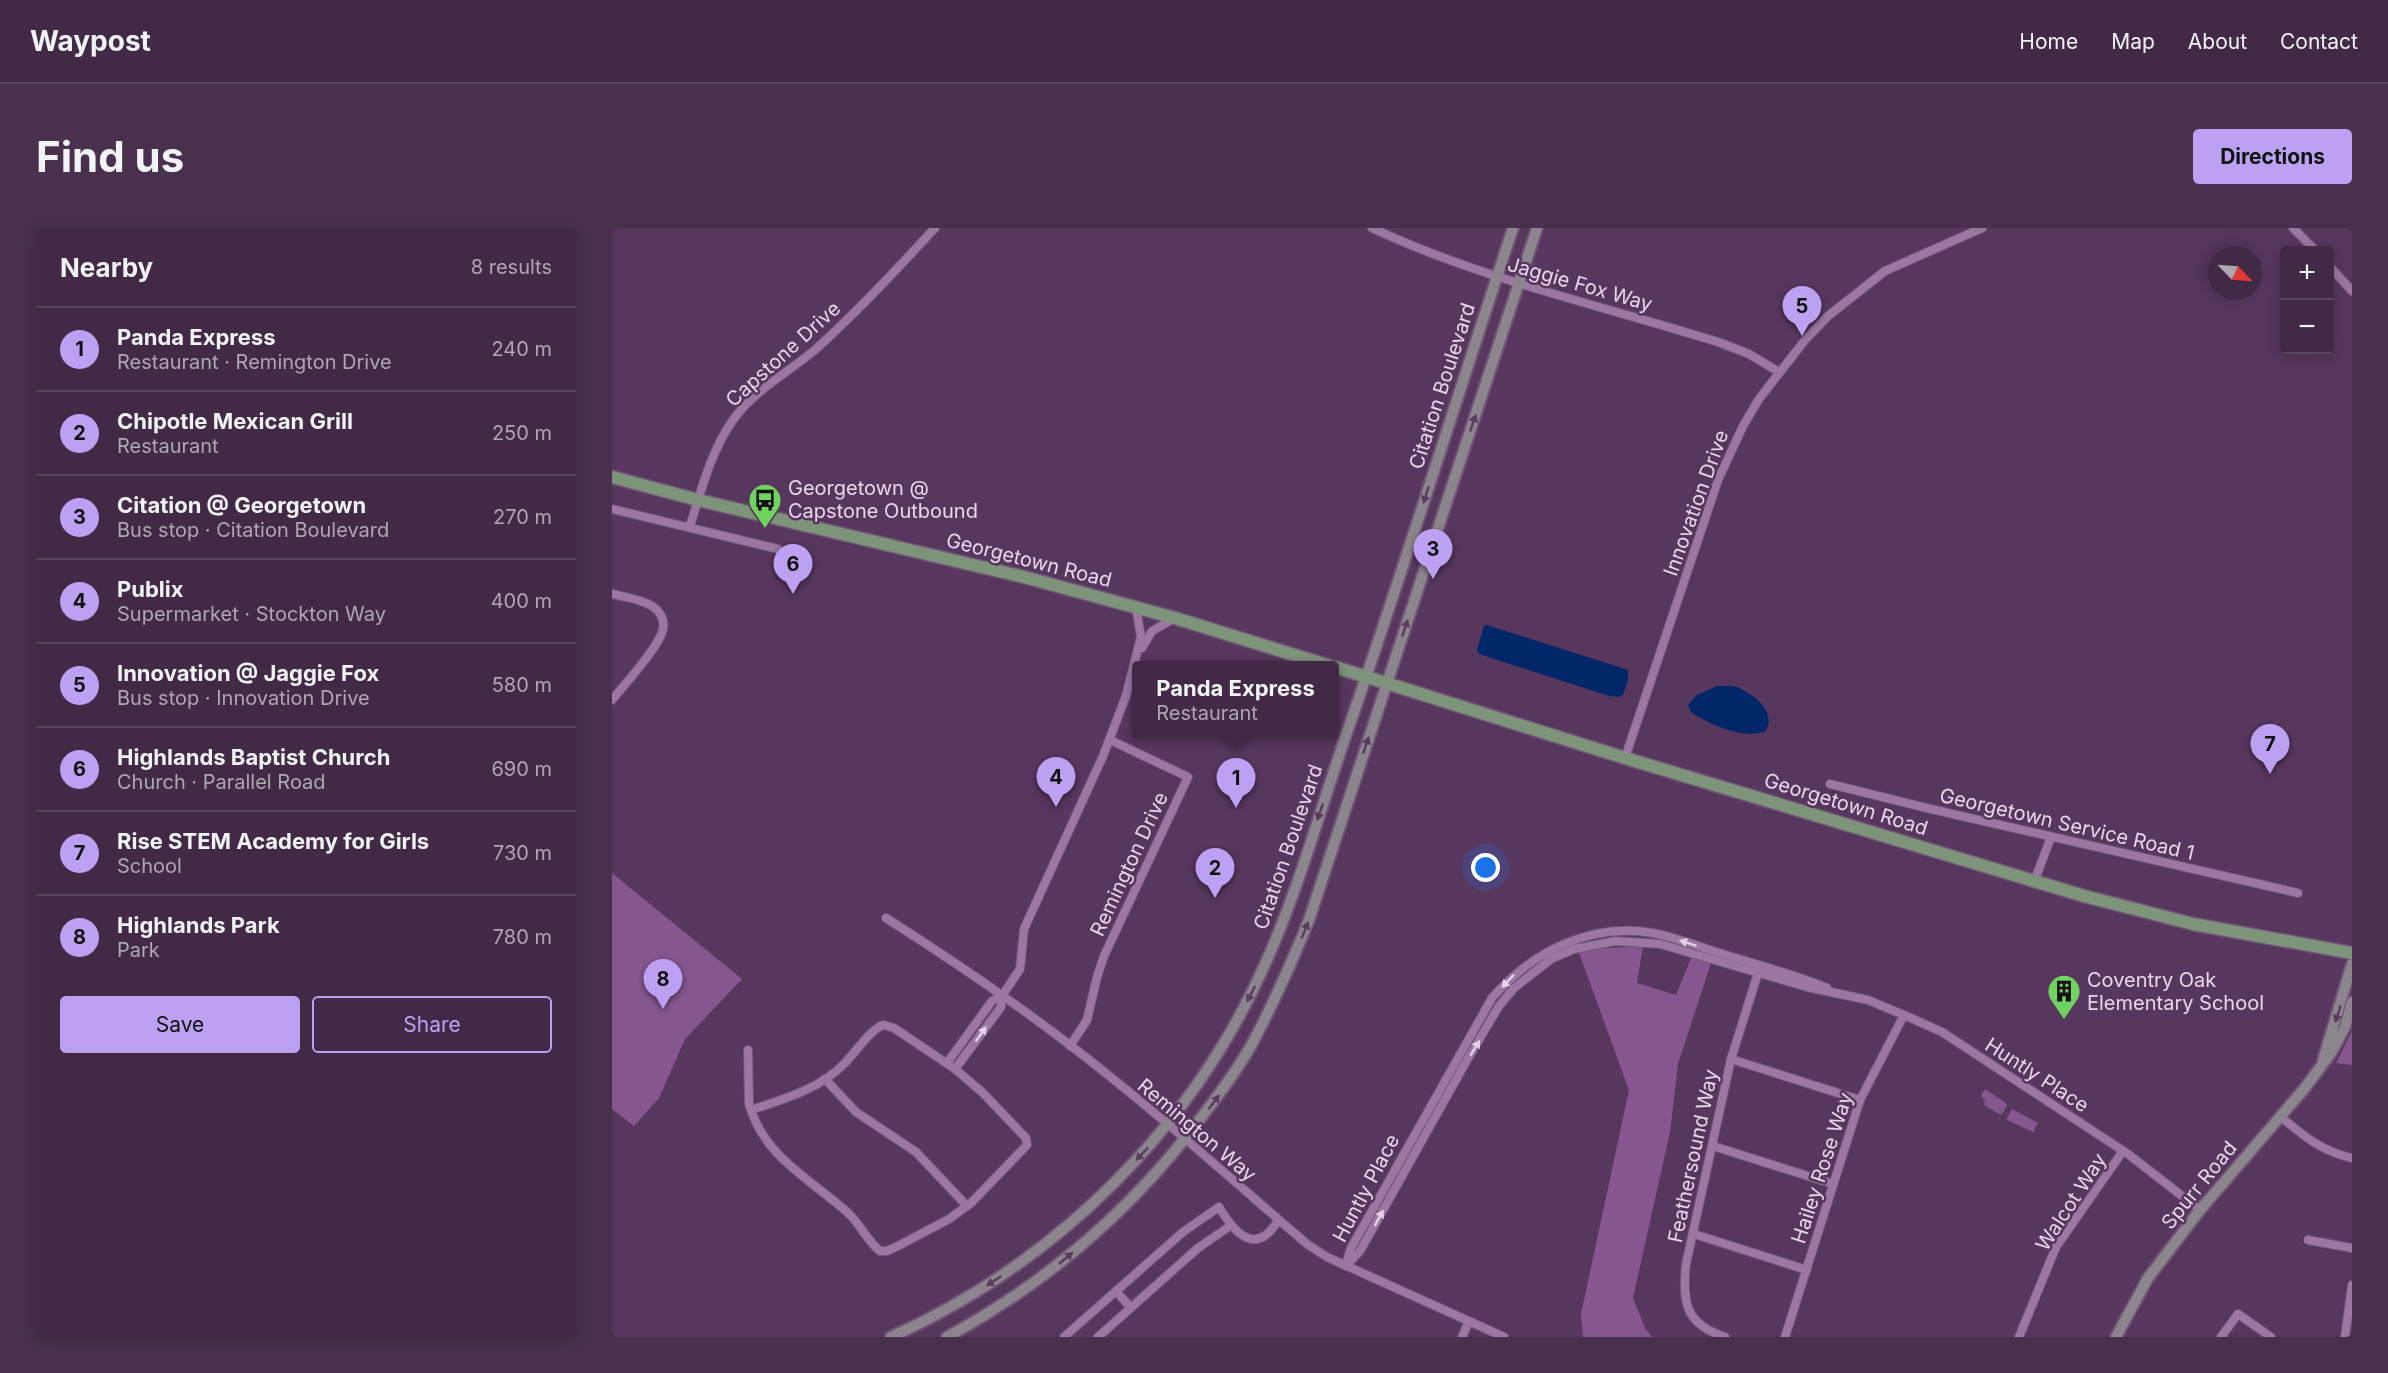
<!DOCTYPE html>
<html lang="en">
<head>
<meta charset="utf-8">
<style>
  :root { --surface:#422946; --page:#49314d; --text:#f1f3f6; --muted:#aea6b3; --line:#5a455f; --accent:#bca0f2 }
  body { margin:0; font-family:Inter,sans-serif; background:var(--page); color:var(--text) }
  .controls { position:absolute; right:18px; top:18px; display:grid; overflow:hidden; border-radius:6px; box-shadow:0 3px 15px #0003 }
  .controls button { width:54px; height:54px; display:grid; place-items:center; padding:0; border:0; border-bottom:2px solid var(--line); background:var(--surface); color:var(--text); font:30px sans-serif }
  .compass { position:absolute; left:1596px; top:18px; width:54px; height:54px; border-radius:50%; background:var(--surface); box-shadow:0 3px 15px #0003; rotate:115deg }
  .you { position:absolute; left:874px; top:640px; width:21px; height:21px; margin:-15px; border:4px solid #fff; border-radius:50%; background:#1a73e8; box-shadow:0 0 0 9px #1a73e833 }
  .badge { display:grid; place-items:center; width:39px; height:39px; border-radius:50%; background:var(--accent); color:#111; font-size:20px; font-weight:700 }
  .pin { position:absolute; translate:-50% -50px; filter:drop-shadow(0 2px 3px #0008) }
  .pin::after { content:''; position:absolute; top:32px; width:21px; height:18px; background:inherit; clip-path:polygon(0 0,100% 0,50% 100%) }
  .popup { position:absolute; left:520px; top:433px; width:207px; height:78px; box-sizing:border-box; display:grid; place-content:center; border-radius:6px; background:var(--surface); filter:drop-shadow(0 2px 4px #0005); font-size:20px; white-space:nowrap; color:var(--muted) }
  .popup b { font-size:22px; color:var(--text) }
  .popup::after { content:''; position:absolute; left:50%; top:100%; margin-left:-12px; border:12px solid transparent; border-top-color:var(--surface) }
  .list { margin:0; padding:0; list-style:none }
  h2 { display:flex; justify-content:space-between; align-items:center; height:78px; margin:0; padding:0 24px; font-size:26px }
  h2 small { font-size:20px; font-weight:400; color:var(--muted) }
  .list li { display:grid; grid-template-columns:39px 1fr auto; gap:18px; align-items:center; box-sizing:border-box; height:84px; padding:0 24px; border-top:2px solid var(--line) }
  .list b { display:block; font-size:22px; white-space:nowrap }
  .list p { margin:0; font-size:20px; white-space:nowrap; color:var(--muted) }
  .list em { font-size:20px; font-style:normal; color:var(--muted) }
  .actions { display:flex; gap:12px; padding:18px 24px }
  .actions a { flex:1; padding:14px 0; border:2px solid var(--accent); border-radius:6px; text-align:center; font-size:21px; color:var(--accent) }
  .actions .main { background:var(--accent); color:#111 }
  .map { position:relative; flex:none; width:1740px; height:1109px; overflow:hidden; border-radius:6px }
  header { display:flex; align-items:center; gap:36px; box-sizing:border-box; height:84px; padding:0 30px; background:var(--surface); border-bottom:2px solid var(--line) }
  header strong { font-size:28px }
  nav { display:flex; gap:33px; margin-inline-start:auto; font-size:21px }
  .intro { display:flex; align-items:center; justify-content:space-between; box-sizing:border-box; height:144px; padding:0 36px }
  h1 { margin:0; font-size:42px }
  .button { padding:15px 27px; border-radius:6px; background:var(--accent); color:#111; font-size:21px; font-weight:700 }
  main { display:flex; gap:36px; padding:0 36px }
  aside { flex:1; background:var(--surface); border-radius:6px; box-shadow:0 3px 15px #0003 }
  .map>svg:first-child { display:block }
  .green { fill:#86578f }
  .water { fill:#022768 }
  .lines { fill:none; stroke-linecap:round; stroke-linejoin:round }
  .street-casing { stroke:#705475; stroke-width:10 }
  .secondary-casing { stroke:#705475; stroke-width:14 }
  .primary-casing { stroke:#705475; stroke-width:15 }
  .street { stroke:#9b77a2; stroke-width:8 }
  .secondary { stroke:#8c858e; stroke-width:10 }
  .primary { stroke:#7d937a; stroke-width:12 }
  .oneway { fill:#5b3b60 }
  .oneway2 { fill:#e5d1e9 }
  .labels { text-anchor:middle; dominant-baseline:central; stroke-width:5; stroke-linejoin:round; paint-order:stroke }
  .street-label { font-size:20px; fill:#e9d6ed; stroke:#58375e }
  .poi-label { font-size:20px; fill:#e9d6ed; stroke:#58375e; text-anchor:start }
</style>
</head>
<body>
<header>
<strong>Waypost</strong>
<nav><a>Home</a><a>Map</a><a>About</a><a>Contact</a></nav>
</header>
<div class="intro"><h1>Find us</h1><a class="button">Directions</a></div>
<main>
<aside>
<h2>Nearby<small>8 results</small></h2>
<ul class="list">
<li><span class="badge">1</span><div><b>Panda Express</b><p>Restaurant · Remington Drive</p></div><em>240 m</em></li>
<li><span class="badge">2</span><div><b>Chipotle Mexican Grill</b><p>Restaurant</p></div><em>250 m</em></li>
<li><span class="badge">3</span><div><b>Citation @ Georgetown</b><p>Bus stop · Citation Boulevard</p></div><em>270 m</em></li>
<li><span class="badge">4</span><div><b>Publix</b><p>Supermarket · Stockton Way</p></div><em>400 m</em></li>
<li><span class="badge">5</span><div><b>Innovation @ Jaggie Fox</b><p>Bus stop · Innovation Drive</p></div><em>580 m</em></li>
<li><span class="badge">6</span><div><b>Highlands Baptist Church</b><p>Church · Parallel Road</p></div><em>690 m</em></li>
<li><span class="badge">7</span><div><b>Rise STEM Academy for Girls</b><p>School</p></div><em>730 m</em></li>
<li><span class="badge">8</span><div><b>Highlands Park</b><p>Park</p></div><em>780 m</em></li>
</ul>
<div class="actions"><a class="main">Save</a><a>Share</a></div>
</aside>
<div class="map">
<svg width="1740" height="1109" viewBox="0 0 1740 1109">
  <rect width="100%" height="100%" fill="#58375e"/>
  <g class="green">
    <path d="M0,645L130,751L73,811L47,870L22,898L0,881Z"/>
    <path d="M1031,718L1025,755L1064,767L1079,730L1099,735L1066,836L1058,904L1021,1070L1033,1100L1040,1109H971L969,1086L1017,862L966,722Z"/>
    <path d="M1740,803V837L1724,835Z"/>
    <path d="M1373,861L1394,875L1395,878L1390,886H1387L1372,877L1373,872L1369,868Z"/>
    <path d="M1400,881L1426,895L1421,904L1395,892V890Z"/>
  </g>
  <g class="water">
    <path d="M875,397L1016,442V452L1011,467L1007,469L997,468L867,426L865,422L872,398Z"/>
    <path d="M1105,458C1111,458 1119,457 1125,459C1141,466 1165,483 1154,503C1132,512 1098,497 1079,484L1076,477L1085,467Z"/>
  </g>
  <g class="lines">
    <defs>
      <g id="street">
        <path d="M760,0C871,52 992,78 1109,115L1137,126L1167,144"/>
        <path d="M1681,0L1703,22"/>
        <path d="M1718,39L1740,63"/>
        <path d="M0,281L166,321"/>
        <path d="M78,298C89,263 99,223 121,192C141,163 177,144 204,121C246,83 284,42 323,0"/>
        <path d="M0,366C13,369 29,371 40,378C48,383 53,392 51,401C48,418 12,457 0,472"/>
        <path d="M530,420L540,403L563,390"/>
        <path d="M1013,530L1106,252L1131,198L1147,171L1193,112L1216,88L1273,43L1370,0"/>
        <path d="M1218,556L1323,582L1686,665"/>
        <path d="M1422,654L1439,609"/>
        <path d="M274,690C337,730 399,772 458,817C540,880 617,949 695,1016L715,1029L892,1109"/>
        <path d="M458,818L475,792L485,749L492,728L576,549L498,512"/>
        <path d="M136,822L137,876C152,929 197,950 235,984C248,995 254,1012 268,1023H275L286,1018L337,991L359,975L415,917L414,910L370,864L343,841L282,800L272,797C260,799 243,825 233,835C208,861 172,871 139,882"/>
        <path d="M1119,831L1248,872"/>
        <path d="M335,835L380,773L390,768"/>
        <path d="M343,841L389,779L390,768L408,741L412,701L491,528L514,468L529,409L524,380"/>
        <path d="M213,851L244,884L304,924L355,978"/>
        <path d="M1668,888C1690,907 1711,924 1740,930"/>
        <path d="M1101,918L1221,956"/>
        <path d="M1082,1006L1195,1042"/>
        <path d="M1696,1012L1740,1020"/>
        <path d="M734,1036L739,1020L880,770C920,724 978,694 1041,705C1065,710 1088,719 1111,726C1146,737 1181,746 1215,760"/>
        <path d="M734,1038L748,1023L855,832L887,778L902,760L939,731L962,721L1004,713L1048,716L1195,759L1256,772L1292,787L1330,804L1516,926L1588,982"/>
        <path d="M504,1063L519,1080"/>
        <path d="M452,1109L571,1004L607,979C616,994 634,1022 654,1007C659,1003 663,997 667,992"/>
        <path d="M486,1109L586,1020L618,998"/>
        <path d="M850,1109L857,1093"/>
        <path d="M1113,1109C1073,1096 1070,1074 1074,1036L1119,831L1147,742"/>
        <path d="M1173,1109L1248,872L1292,787"/>
        <path d="M1407,1109L1444,1019L1511,923"/>
        <path d="M1609,1109L1626,1086L1659,1109"/>
        <path d="M1733,1109L1740,1057"/>
      </g>
      <g id="secondary">
        <path d="M1711,832L1740,736"/>
        <path d="M279,1109C445,1034 581,900 654,734C689,656 711,571 740,490C796,328 847,163 901,0"/>
        <path d="M335,1109C436,1054 523,979 591,887C609,864 626,841 640,816C661,776 680,734 697,692L925,0"/>
        <path d="M1504,1109L1536,1050L1588,982L1692,861L1719,825L1733,799L1740,774"/>
      </g>
      <g id="primary">
        <path d="M0,249L86,272L412,349L563,390L718,438"/>
        <path d="M723,439L1013,530L1472,668L1581,696L1740,725"/>
      </g>
    </defs>
    <use href="#street" class="street-casing"/>
    <use href="#secondary" class="secondary-casing"/>
    <use href="#primary" class="primary-casing"/>
    <use href="#street" class="street"/>
    <use href="#secondary" class="secondary"/>
    <use href="#primary" class="primary"/>
  </g>
  <defs><path id="oneway-solid" d="M-6-.8H1V-3.2L6.5 0L1 3.2V.8H-6Z" transform="scale(1.5)"/></defs>
  <g class="oneway">
    <use href="#oneway-solid" transform="translate(861 195) rotate(-71)"/>
    <use href="#oneway-solid" transform="translate(814 267) rotate(107)"/>
    <use href="#oneway-solid" transform="translate(793 400) rotate(-72)"/>
    <use href="#oneway-solid" transform="translate(754 517) rotate(-71)"/>
    <use href="#oneway-solid" transform="translate(708 584) rotate(109)"/>
    <use href="#oneway-solid" transform="translate(693 702) rotate(-68)"/>
    <use href="#oneway-solid" transform="translate(639 766) rotate(117)"/>
    <use href="#oneway-solid" transform="translate(1726 786) rotate(108)"/>
    <use href="#oneway-solid" transform="translate(602 874) rotate(-53)"/>
    <use href="#oneway-solid" transform="translate(530 926) rotate(133)"/>
    <use href="#oneway-solid" transform="translate(454 1030) rotate(-40)"/>
    <use href="#oneway-solid" transform="translate(382 1053) rotate(147)"/>
  </g>
  <g class="oneway2">
    <use href="#oneway-solid" transform="translate(1076 715) rotate(-162)"/>
    <use href="#oneway-solid" transform="translate(896 753) rotate(134)"/>
    <use href="#oneway-solid" transform="translate(369 806) rotate(-54)"/>
    <use href="#oneway-solid" transform="translate(863 820) rotate(-59)"/>
    <use href="#oneway-solid" transform="translate(767 990) rotate(-61)"/>
  </g>
  <defs>
    <symbol id="bus-pin" viewBox="-11 -11 22 30"><path d="M0 17L-7.5 6A9.5 9.5 0 1 1 7.5 6Z" fill="#70d35f" stroke="#58375e"/><path d="M-5-6H5V4H4V6H2V4H-2V6H-4V4H-5ZM-3.5-4V0h7V-4ZM-3.5 1.2v1.5H-2V1.2ZM2 1.2v1.5H3.5V1.2Z" fill="#111"/></symbol>
    <symbol id="building-pin" viewBox="-11 -11 22 30"><path d="M0 17L-7.5 6A9.5 9.5 0 1 1 7.5 6Z" fill="#70d35f" stroke="#58375e"/><path d="M-4-6H4V6H1V3H-1V6H-4ZM-2.5-4.3h1.7v1.8h-1.7ZM.8-4.3h1.7v1.8H.8ZM-2.5-1h1.7V.8h-1.7ZM.8-1h1.7V.8H.8Z" fill="#111"/></symbol>
  </defs>
  <g fill-rule="evenodd">
    <use href="#bus-pin" x="134" y="253" width="38" height="52"/>
    <use href="#building-pin" x="1433" y="744" width="38" height="52"/>
  </g>
  <g class="labels">
    <g class="street-label">
      <text transform="translate(968 56) rotate(16)">Jaggie Fox Way</text>
      <text transform="translate(171 126) rotate(-42)">Capstone Drive</text>
      <text transform="translate(830 158) rotate(-72)">Citation Boulevard</text>
      <text transform="translate(1084 275) rotate(-70)">Innovation Drive</text>
      <text transform="translate(417 332) rotate(14)">Georgetown Road</text>
      <text transform="translate(1234 576) rotate(17)">Georgetown Road</text>
      <text transform="translate(1455 596) rotate(13)">Georgetown Service Road 1</text>
      <text transform="translate(676 619) rotate(-71)">Citation Boulevard</text>
      <text transform="translate(517 636) rotate(-65)">Remington Drive</text>
      <text transform="translate(1425 847) rotate(33)">Huntly Place</text>
      <text transform="translate(585 902) rotate(40)">Remington Way</text>
      <text transform="translate(1081 928) rotate(-78)">Feathersound Way</text>
      <text transform="translate(1210 940) rotate(-72)">Hailey Rose Way</text>
      <text transform="translate(1587 957) rotate(-51)">Spurr Road</text>
      <text transform="translate(754 960) rotate(-62)">Huntly Place</text>
      <text transform="translate(1459 974) rotate(-57)">Walcot Way</text>
    </g>
    <g class="poi-label">
      <text x="176" y="260">Georgetown @<tspan x="176" dy="23">Capstone Outbound</tspan></text>
      <text x="1475" y="752">Coventry Oak<tspan x="1475" dy="23">Elementary School</tspan></text>
    </g>
  </g>
</svg>
<div class="controls">
<button>+</button>
<button>−</button>
</div>
<svg class="compass" viewBox="-18 -18 36 36"><path d="M0-13l5 13h-10z" fill="#e53935"/><path d="M0 13l5-13h-10z" fill="#aea6b3"/></svg>
<div class="you"></div>
<div class="pin badge" style="left:624px;top:580px">1</div>
<div class="popup"><b>Panda Express</b>Restaurant</div>
<div class="pin badge" style="left:603px;top:670px">2</div>
<div class="pin badge" style="left:821px;top:351px">3</div>
<div class="pin badge" style="left:444px;top:579px">4</div>
<div class="pin badge" style="left:1190px;top:108px">5</div>
<div class="pin badge" style="left:181px;top:366px">6</div>
<div class="pin badge" style="left:1658px;top:546px">7</div>
<div class="pin badge" style="left:51px;top:781px">8</div>
</div>
</main>
</body>
</html>
